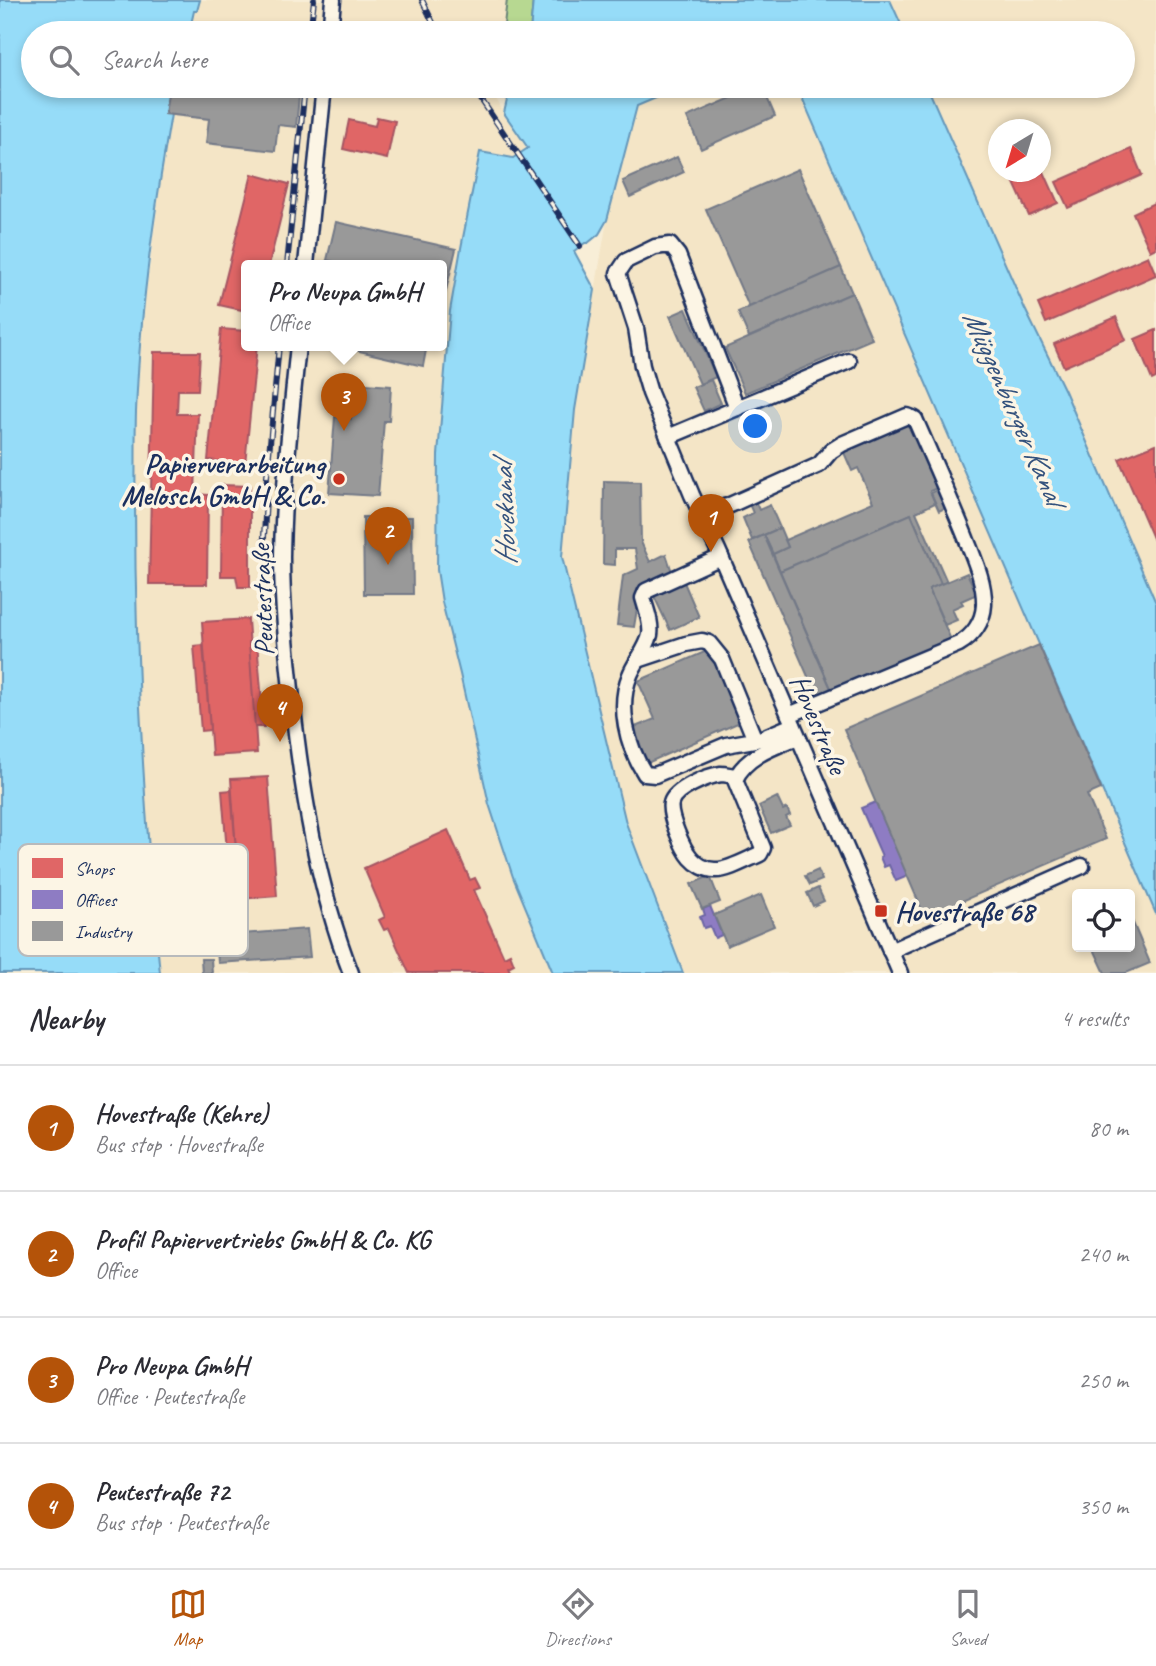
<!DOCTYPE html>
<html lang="en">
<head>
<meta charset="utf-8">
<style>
  :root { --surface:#fff; --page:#f2f2f3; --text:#2b2b33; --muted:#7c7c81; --line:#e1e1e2; --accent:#b45309 }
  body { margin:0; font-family:Caveat,sans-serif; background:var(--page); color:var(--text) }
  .controls { position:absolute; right:21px; bottom:21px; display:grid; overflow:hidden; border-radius:7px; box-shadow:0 4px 10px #0003 }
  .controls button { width:63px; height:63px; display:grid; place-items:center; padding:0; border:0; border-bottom:2px solid var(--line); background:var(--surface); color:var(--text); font:35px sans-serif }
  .compass { position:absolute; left:988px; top:119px; width:63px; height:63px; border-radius:50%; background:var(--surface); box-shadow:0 4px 10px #0003; rotate:218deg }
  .you { position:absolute; left:756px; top:427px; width:24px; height:24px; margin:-18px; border:5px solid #fff; border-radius:50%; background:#1a73e8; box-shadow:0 0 0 10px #1a73e833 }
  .badge { display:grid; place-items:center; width:46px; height:46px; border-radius:50%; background:var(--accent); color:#fff; font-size:23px; font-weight:700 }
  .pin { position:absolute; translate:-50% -58px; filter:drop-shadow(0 2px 4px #0008) }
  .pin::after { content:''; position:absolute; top:37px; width:24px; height:21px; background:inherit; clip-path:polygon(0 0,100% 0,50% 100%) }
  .popup { position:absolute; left:241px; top:260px; width:206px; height:91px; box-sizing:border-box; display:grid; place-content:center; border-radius:7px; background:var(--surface); filter:drop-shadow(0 2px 5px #0005); font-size:23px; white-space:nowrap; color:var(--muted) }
  .popup b { font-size:26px; color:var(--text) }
  .popup::after { content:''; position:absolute; left:50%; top:100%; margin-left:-14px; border:14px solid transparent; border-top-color:var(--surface) }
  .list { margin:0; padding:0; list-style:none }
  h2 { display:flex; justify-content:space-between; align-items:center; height:91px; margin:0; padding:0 28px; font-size:30px }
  h2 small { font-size:23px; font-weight:400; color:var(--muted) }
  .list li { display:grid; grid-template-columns:46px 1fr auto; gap:21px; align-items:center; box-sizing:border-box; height:126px; padding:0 28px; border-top:2px solid var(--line) }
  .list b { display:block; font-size:26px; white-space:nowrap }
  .list p { margin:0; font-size:23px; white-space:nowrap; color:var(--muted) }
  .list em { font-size:23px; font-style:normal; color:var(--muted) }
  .icon { flex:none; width:38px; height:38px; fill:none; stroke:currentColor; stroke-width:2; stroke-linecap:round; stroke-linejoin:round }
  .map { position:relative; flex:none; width:1156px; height:973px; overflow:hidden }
  .search { position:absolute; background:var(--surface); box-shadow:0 4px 10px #0003; left:21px; right:21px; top:21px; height:77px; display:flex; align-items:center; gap:18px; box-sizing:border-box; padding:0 24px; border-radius:38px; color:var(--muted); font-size:26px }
  .sheet { height:595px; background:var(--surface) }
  nav { display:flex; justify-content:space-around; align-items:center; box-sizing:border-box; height:98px; border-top:2px solid var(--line); background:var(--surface); font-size:19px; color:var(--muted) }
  nav a { display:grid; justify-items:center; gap:4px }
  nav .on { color:var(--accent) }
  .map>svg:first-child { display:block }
  .built { fill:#f4e5c6; fill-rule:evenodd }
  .green { fill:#b7d891; stroke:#698478; stroke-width:2 }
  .water { fill:#96dcf8; stroke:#6597ba; stroke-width:2 }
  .shops { fill:#e06666; stroke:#a55664; stroke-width:2 }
  .offices { fill:#8e7cc3; stroke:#6c65a5; stroke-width:2 }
  .industry { fill:#999; stroke:#737987; stroke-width:2 }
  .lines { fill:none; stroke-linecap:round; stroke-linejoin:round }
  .minor-casing { stroke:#1b2f5e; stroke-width:19 }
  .minor { stroke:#fcf5e5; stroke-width:14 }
  .rail-casing { stroke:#1b2f5e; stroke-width:6 }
  .rail { stroke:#fcf5e5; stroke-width:3.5; stroke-dasharray:10; stroke-linecap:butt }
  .poi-dot { fill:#c8321e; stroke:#fcf5e5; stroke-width:2.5 }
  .labels { text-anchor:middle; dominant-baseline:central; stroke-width:7; stroke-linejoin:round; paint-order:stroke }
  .poi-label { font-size:28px; font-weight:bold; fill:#1b2f5e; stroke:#fcf5e5; text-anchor:end }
  .street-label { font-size:28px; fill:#1b2f5e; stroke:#fcf5e5 }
  .water-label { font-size:30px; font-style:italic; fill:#34527d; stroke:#fcf5e5 }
  .key { fill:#fcf5e5; stroke:#b8babc; stroke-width:2 }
  .key-label { font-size:19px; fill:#1b2f5e }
</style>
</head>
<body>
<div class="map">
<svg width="1156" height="973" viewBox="0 0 1156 973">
  <rect width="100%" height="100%" fill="#f8eed7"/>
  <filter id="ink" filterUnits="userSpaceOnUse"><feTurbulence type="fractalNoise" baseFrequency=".0143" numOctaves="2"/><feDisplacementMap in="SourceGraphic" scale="14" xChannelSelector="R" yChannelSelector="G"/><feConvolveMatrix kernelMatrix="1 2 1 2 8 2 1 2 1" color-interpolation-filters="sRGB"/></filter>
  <g filter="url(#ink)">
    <g class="built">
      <path d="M200,0H507L503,33H189L194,11H197Z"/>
      <path d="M890,0H1156V603L1065,391L1025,309L927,86H1123V33H905ZM998,130H1040V172H998Z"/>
      <path d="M176,86H489L504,113L528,148L523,152L585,243L576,250L450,311L438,455L442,602L460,674L489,804L513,877L553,973H160L149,871L140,732L135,597L136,411L145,301L165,148ZM246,265H442V345H246Z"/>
      <path d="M684,86H797L1156,914V973H683L626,823L562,557L575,410L607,220L637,105ZM1077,894H1130V947H1077Z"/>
    </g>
    <path class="green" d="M507,0H533L530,33H503Z"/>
    <g class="water">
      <path d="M0,0H200L197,11H194L189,33H33V86H176C157,192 140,304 136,412C135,442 136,472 135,502C135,660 144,816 160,973H0Z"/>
      <path d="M533,0H890L905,33H530Z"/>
      <path d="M517,86H684L637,106L607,220L599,234L588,243H585L574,251L595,290L575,410L562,557L626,823L683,973H553L513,877L489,804L460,674L442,602L437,570L438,455L450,311L461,248L480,152L513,158L528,148L504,113L507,100Z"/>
      <path d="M797,86H927L1025,309L1065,391L1156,603V914Z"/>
    </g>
    <g class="shops">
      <path d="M377,117L395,121L387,159L343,149L349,120L375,126Z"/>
      <path d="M1131,149L1142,175L1068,208L1056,182Z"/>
      <path d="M1040,163L1058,203L1029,216L1009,172H1040Z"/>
      <path d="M252,174L289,184L269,265H246V311L219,305Z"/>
      <path d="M1156,202V248L1150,251L1133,213Z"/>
      <path d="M1148,256L1156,275L1046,323L1038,304Z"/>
      <path d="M1116,317L1126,340L1064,367L1054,344Z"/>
      <path d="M221,329L246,331V345H257L245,464L208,460Z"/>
      <path d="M1156,330V378L1152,380L1135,339Z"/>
      <path d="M154,352H200L198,390H178L177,414H198L195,494L208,495L207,584H149Z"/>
      <path d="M1156,444V545L1119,459Z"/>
      <path d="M222,485L250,486V587H238L236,576H221Z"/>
      <path d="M248,619L257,753L212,756L202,622Z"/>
      <path d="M257,641L264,727H255L249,642Z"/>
      <path d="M203,645L210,730L201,731L194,646Z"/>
      <path d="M268,777L277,896L203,902L199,854L236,851L231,779Z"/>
      <path d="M231,790L236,851L227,852L222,791Z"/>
      <path d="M448,830L470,880L475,878L480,888L474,890L504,957L510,954L514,964L508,967L511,973H409L389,928L384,930L379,920L385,917L364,868Z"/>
    </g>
    <g class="offices">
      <path d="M876,802L908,876L896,881L889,865L884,867L880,857L882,856L861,808Z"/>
      <path d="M710,906L722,935L715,938L710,926L704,928L700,917L705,915L703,909Z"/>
    </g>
    <g class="industry">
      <path d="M210,24L295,33H209Z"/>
      <path d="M169,86L212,92L213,86H300L296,127L278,125L275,151L206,143L209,119L165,114Z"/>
      <path d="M759,86H762L775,116L701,149L687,117Z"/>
      <path d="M677,157L684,172L630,197L623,181Z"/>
      <path d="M798,169L841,267L749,307L706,209Z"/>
      <path d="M336,222L456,249L442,307V265H345L327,260Z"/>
      <path d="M841,267L852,293L749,337L738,312Z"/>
      <path d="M852,293L872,339L745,393L725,348Z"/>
      <path d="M686,309L716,377L700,384L670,316Z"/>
      <path d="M342,345H427L423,366L342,347Z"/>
      <path d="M711,380L721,403L704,411L693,387Z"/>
      <path d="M339,382L391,386L389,421H384L378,496L329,493L335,417L351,419L352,401L338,400Z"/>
      <path d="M909,419L939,487L930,491L935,503L916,512L947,582L941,584L911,514L780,571L773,554L788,547L785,540L873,502L858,468L852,471L842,448Z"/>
      <path d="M604,481L640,482L641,542L650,562L666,554L672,572L641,585L634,627L617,625L623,576L638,569L635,549H615V565L603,564Z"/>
      <path d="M939,489L947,507L939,511L931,493Z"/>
      <path d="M755,501L759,510L770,505L780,528L752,540L743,518L753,513L749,504Z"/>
      <path d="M911,514L941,584L929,589L951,640L832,691L780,571Z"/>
      <path d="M363,517H412L413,594H364Z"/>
      <path d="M780,528L788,547L773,554L764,535Z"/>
      <path d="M764,535L832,691L817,697L749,542Z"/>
      <path d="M967,573L977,594L961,601L963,604L952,609L957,620L945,625L929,589Z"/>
      <path d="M683,580L699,617L670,630L653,594Z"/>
      <path d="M1039,645L1101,789L1087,795L1106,839L925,917L844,729Z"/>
      <path d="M709,650L740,722L645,764L630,729L655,719L638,681Z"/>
      <path d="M777,797L783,810L787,808L790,815L786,817L790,825L771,833L759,806Z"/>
      <path d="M818,870L822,880L810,885L805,876Z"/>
      <path d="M710,876L720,902L702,909L691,884Z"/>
      <path d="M818,888L824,901L813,906L807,893Z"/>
      <path d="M761,895L774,926L727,946L714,915Z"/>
      <path d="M1130,916L1150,963L1126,973H1105L1093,947H1130Z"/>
      <path d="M307,929L310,957L218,963L216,936Z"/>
      <path d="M201,959H211L212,973H202Z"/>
    </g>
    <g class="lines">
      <defs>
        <g id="minor">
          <path d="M330,33L333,0"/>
          <path d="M306,265L324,86"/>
          <path d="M298,345C291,415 283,486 282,557C282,604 287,652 292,699C302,792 317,885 351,973"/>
          <path d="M737,408L678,255L670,245L655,247L626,261L618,273L636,328L642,366L650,393L692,495L718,550L900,973"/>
          <path d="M668,437L849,361"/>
          <path d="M702,515L730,505L819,465L831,451L842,444L907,416L915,419C932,458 950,498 966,538C974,559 985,582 984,605C983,622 973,636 959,644L789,715"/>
          <path d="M721,557L646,591L643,598C646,609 652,623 650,635C647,649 635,662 630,675C617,706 627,746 645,774L655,775L726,745L760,739L793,725"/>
          <path d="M638,660L686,644L702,641L709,643L722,659L755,740"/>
          <path d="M737,776C732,776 726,774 721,774C707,776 675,789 671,803C668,815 683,849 691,858C697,865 706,870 715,870C727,871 748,859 760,854L763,848L735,780C745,756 776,746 798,737"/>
          <path d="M890,951L1082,866"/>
        </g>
      </defs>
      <use href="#minor" class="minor-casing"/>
      <use href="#minor" class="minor"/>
      <defs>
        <g id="rail">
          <path d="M422,0L438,33"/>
          <path d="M310,33L314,0"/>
          <path d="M472,86L580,246"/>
          <path d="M287,265L305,86"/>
          <path d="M263,557L267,476L279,345"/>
        </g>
      </defs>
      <use href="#rail" class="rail-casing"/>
      <use href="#rail" class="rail"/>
    </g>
  </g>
  <g class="poi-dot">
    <circle cx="339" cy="479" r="7"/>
    <rect x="874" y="904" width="14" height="14" rx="3.5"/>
  </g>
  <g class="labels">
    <g class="poi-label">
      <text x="325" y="463">Papierverarbeitung<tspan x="325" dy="32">Melosch GmbH &amp; Co.</tspan></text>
      <text x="895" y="911" text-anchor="start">Hovestraße 68</text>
    </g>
    <g class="street-label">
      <text transform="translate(262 600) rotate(-92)">Peutestraße</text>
      <text transform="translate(819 724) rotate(67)">Hovestraße</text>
    </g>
    <g class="water-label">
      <text transform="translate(1014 407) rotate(66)">Müggenburger Kanal</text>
      <text transform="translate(504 514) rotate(-92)">Hovekanal</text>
    </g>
  </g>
  <rect x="18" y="844" width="230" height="112" rx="10" class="key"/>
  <rect x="32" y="858" width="31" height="20" fill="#e06666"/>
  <rect x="32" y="890" width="31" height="19" fill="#8e7cc3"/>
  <rect x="32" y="921" width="31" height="20" fill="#999"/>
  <g class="key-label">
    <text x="75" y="875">Shops</text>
    <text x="75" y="906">Offices</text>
    <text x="75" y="938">Industry</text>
  </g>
</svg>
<div class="controls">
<button><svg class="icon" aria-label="locate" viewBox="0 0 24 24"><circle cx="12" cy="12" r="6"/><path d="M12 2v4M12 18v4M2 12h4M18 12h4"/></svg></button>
</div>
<svg class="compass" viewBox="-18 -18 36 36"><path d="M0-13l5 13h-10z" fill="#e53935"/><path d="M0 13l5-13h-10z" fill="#7c7c81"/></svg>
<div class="you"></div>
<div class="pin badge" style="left:711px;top:552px">1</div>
<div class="pin badge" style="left:388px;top:565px">2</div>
<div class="pin badge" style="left:344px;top:431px">3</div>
<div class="popup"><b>Pro Neupa GmbH</b>Office</div>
<div class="pin badge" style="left:280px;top:742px">4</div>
<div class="search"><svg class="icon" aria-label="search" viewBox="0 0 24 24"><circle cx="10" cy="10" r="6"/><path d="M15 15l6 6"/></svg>Search here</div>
</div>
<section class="sheet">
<h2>Nearby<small>4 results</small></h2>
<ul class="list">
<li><span class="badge">1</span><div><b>Hovestraße (Kehre)</b><p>Bus stop · Hovestraße</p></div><em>80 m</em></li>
<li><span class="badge">2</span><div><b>Profil Papiervertriebs GmbH &amp; Co. KG</b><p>Office</p></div><em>240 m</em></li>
<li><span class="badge">3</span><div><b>Pro Neupa GmbH</b><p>Office · Peutestraße</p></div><em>250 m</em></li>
<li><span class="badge">4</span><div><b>Peutestraße 72</b><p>Bus stop · Peutestraße</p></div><em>350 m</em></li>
</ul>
</section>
<nav>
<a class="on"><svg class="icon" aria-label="map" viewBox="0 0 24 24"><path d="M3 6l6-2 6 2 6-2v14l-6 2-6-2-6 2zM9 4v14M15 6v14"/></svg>Map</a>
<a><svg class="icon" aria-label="directions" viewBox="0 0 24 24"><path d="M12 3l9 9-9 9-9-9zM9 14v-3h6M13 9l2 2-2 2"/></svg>Directions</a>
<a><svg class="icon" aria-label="saved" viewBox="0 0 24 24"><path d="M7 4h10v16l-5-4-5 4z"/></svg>Saved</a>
</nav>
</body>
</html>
